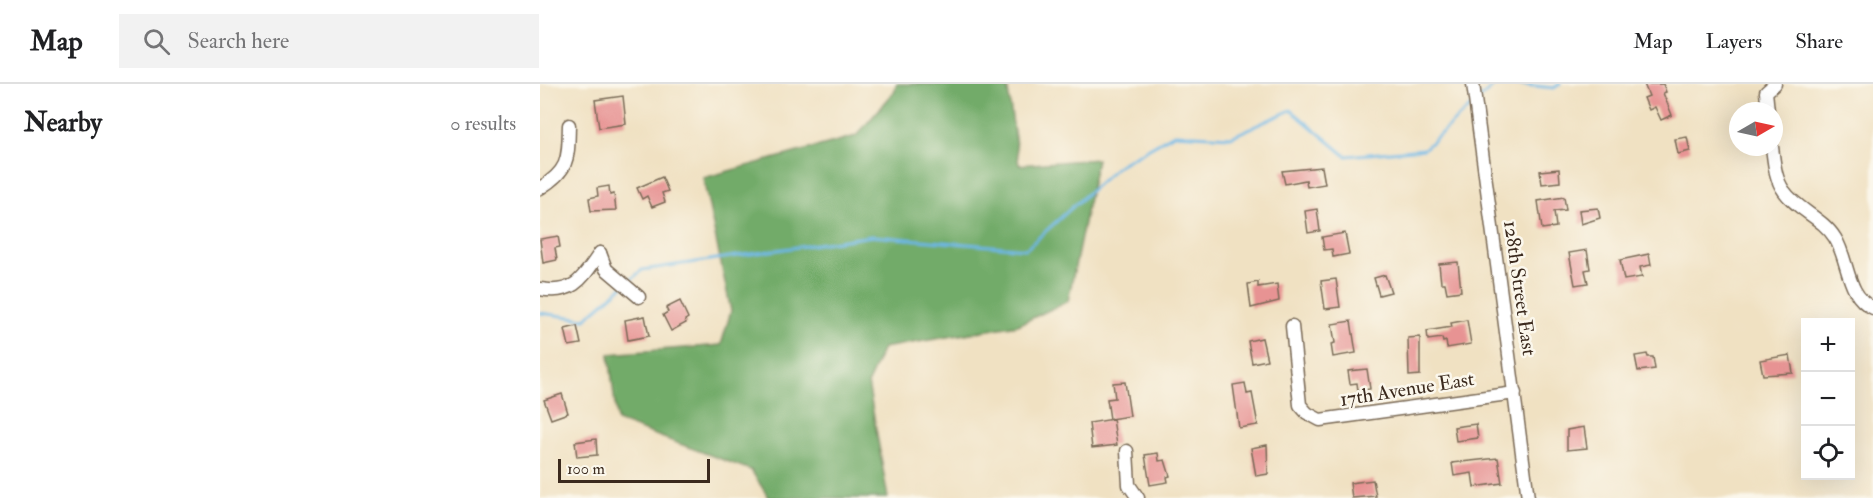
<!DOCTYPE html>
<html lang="en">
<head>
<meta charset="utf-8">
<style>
  :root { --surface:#fff; --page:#f2f2f2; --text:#202124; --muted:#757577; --line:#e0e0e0 }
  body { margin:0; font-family:"IM FELL Double Pica",serif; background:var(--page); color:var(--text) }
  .controls { position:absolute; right:18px; bottom:18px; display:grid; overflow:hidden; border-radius:0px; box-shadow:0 6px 24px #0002 }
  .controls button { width:54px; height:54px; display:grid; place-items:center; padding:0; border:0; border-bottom:2px solid var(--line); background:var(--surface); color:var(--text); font:30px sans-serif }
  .compass { position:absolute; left:1189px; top:18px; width:54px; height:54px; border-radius:50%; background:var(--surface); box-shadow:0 6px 24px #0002; rotate:81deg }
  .scale { position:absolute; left:18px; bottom:15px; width:152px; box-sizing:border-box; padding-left:6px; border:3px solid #3b2a1e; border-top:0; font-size:16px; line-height:21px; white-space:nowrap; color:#3b2a1e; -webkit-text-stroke:4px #fbf7ec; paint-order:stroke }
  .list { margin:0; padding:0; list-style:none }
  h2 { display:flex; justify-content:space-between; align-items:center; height:78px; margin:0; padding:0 24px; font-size:26px }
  h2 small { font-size:20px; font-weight:400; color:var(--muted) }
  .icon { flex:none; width:33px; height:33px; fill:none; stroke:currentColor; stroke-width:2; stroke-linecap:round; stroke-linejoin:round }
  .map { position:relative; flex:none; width:1333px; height:414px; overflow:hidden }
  header { display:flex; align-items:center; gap:36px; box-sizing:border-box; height:84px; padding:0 30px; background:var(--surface); border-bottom:2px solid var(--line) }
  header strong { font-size:28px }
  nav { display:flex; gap:33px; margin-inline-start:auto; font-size:21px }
  .search { width:420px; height:54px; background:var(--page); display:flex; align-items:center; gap:15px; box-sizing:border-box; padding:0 21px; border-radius:0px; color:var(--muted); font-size:22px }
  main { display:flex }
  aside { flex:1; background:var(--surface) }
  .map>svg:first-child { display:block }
  .forest { fill:#72ab69; stroke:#566a44; stroke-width:1.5 }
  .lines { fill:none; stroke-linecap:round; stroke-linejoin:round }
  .stream { stroke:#6db7e5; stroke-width:3 }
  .building { fill:#e79393 }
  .minor-casing { stroke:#7a6a57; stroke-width:15 }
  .minor { stroke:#fff; stroke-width:12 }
  .labels { text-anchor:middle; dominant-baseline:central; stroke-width:5; stroke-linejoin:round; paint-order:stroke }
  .street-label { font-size:20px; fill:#3b2a1e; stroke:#fbf7ec }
</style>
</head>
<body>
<header>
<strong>Map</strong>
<div class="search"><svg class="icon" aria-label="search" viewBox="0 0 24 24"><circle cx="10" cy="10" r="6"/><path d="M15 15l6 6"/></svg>Search here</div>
<nav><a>Map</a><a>Layers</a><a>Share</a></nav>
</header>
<main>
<aside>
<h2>Nearby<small>0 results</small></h2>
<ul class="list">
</ul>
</aside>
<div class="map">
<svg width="1333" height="414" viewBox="0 0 1333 414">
  <rect width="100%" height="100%" fill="#fbf7ec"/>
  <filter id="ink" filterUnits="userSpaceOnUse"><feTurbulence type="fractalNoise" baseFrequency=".0167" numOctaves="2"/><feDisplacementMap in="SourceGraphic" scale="12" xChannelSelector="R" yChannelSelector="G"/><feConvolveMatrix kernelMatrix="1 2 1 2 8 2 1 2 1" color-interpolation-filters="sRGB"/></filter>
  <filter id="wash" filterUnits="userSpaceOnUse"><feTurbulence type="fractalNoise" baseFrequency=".008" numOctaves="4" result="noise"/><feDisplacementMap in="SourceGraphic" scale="24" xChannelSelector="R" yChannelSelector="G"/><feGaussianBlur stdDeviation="1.35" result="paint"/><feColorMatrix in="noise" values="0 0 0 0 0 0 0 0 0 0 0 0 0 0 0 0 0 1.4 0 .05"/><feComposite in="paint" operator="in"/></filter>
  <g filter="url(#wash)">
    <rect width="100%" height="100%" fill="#f0e1c2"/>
    <path class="forest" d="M356,0H467L479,81L557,75L528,217L478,241L343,264L328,299L348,414H229L211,386L77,337L69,270L181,261L191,227L163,94L316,52L355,7Z"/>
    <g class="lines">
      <g class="stream">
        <path d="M975,0L1014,4L1020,0"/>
        <path d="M939,15L956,0"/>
        <path d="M88,198L102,186L332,152L486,165L579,81L634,50L691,53L751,26L806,72L884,65L932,21"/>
        <path d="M0,229L45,235L83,202"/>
      </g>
    </g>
    <g id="blocks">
      <g class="building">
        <path d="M1104,0H1123L1126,8L1123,9L1132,31L1121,36L1115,23L1109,26L1104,14L1109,12Z"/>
        <path d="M83,12L86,40L59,44L55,16Z"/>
        <path d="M1147,53L1150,67L1138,70L1135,55Z"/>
        <path d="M782,83L785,100L767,103L766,96L745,100L742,87Z"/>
        <path d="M1019,85L1020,98L1002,100L1000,87Z"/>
        <path d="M122,93L128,107L122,109L125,118L112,123L107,112L102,115L97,104Z"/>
        <path d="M69,102L70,111L74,110L76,126L51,127L49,114L58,112L57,104Z"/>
        <path d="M1024,113L1026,126L1014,127L1016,143L1002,145L998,117Z"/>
        <path d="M1058,124L1060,134L1041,140L1039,126Z"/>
        <path d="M777,125L780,147L768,149L765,127Z"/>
        <path d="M805,149L809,170L793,173L792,165L784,166L782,153Z"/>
        <path d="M18,152L20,163L15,164L17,176L3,179L0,155Z"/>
        <path d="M1047,166L1050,185L1045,186L1048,199L1035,201L1029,169Z"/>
        <path d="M1109,170L1111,181L1100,183L1102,193L1084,196L1080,176Z"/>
        <path d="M918,178L921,207L907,209L905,199H901L899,180Z"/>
        <path d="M845,191L851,208L839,211L834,194Z"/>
        <path d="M796,195L800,223L785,225L781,197Z"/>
        <path d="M718,198V203L737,200L739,217L711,224L708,200Z"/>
        <path d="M140,217L148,234L145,236L146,239L131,247L123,231L128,228L126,224Z"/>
        <path d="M105,232L109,252L88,256L85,236Z"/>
        <path d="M927,236L931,260L907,264L906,257L903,258L902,254L888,256L887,247L912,243L911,239Z"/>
        <path d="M811,237L816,269L793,273L791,260L795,259L792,240Z"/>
        <path d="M37,242L41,260L29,262L25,245Z"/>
        <path d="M880,253V291L869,292L868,254Z"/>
        <path d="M722,254L727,276L712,279L708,257Z"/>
        <path d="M1107,270L1108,273H1113L1115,285L1098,287L1095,272Z"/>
        <path d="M1250,271L1253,289L1223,291L1220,276Z"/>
        <path d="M827,285L830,305L818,307L817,299L810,300L808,287Z"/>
        <path d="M585,298L590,332L570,335L567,315L575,314L573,299Z"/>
        <path d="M705,299L707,310L712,309L718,341L699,344L693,301Z"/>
        <path d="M22,310L28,329L11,335L4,316Z"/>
        <path d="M573,335L577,361L552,364L549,339Z"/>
        <path d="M936,340L938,354L916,357L914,343Z"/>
        <path d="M1044,343L1047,364L1027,366V346Z"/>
        <path d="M56,355L57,371L37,373L35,358Z"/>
        <path d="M727,361L728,390L716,392L711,364Z"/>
        <path d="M618,369L619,377L625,376L630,392L627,393L628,398L610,401L605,371Z"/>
        <path d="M958,374L962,399L934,403L932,389L914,392L912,379Z"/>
        <path d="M833,396L836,412L812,414L810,399Z"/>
      </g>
    </g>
  </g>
  <g filter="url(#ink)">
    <use href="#blocks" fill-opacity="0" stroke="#7a6a57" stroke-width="1.5"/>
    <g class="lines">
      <defs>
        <g id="minor">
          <path d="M933,0L988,414"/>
          <path d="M1228,27L1226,8L1235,0"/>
          <path d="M1232,63C1234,78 1235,95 1244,107C1257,126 1283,134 1295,154C1309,176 1306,212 1333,224"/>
          <path d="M0,104C30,86 28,74 29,41"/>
          <path d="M60,169L66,185L99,213"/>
          <path d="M0,205C34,211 42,195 60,169"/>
          <path d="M752,242L760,321L767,329L780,336L975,309"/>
          <path d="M587,367L589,401L598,414"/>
        </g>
      </defs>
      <use href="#minor" class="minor-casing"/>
      <use href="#minor" class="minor"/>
    </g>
  </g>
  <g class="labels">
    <g class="street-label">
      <text transform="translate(980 204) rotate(82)">128th Street East</text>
      <text transform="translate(867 305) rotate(-9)">17th Avenue East</text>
    </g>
  </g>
</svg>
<div class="controls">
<button>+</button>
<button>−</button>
<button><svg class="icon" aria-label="locate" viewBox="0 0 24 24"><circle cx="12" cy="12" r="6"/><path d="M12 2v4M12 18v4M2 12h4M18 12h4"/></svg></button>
</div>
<svg class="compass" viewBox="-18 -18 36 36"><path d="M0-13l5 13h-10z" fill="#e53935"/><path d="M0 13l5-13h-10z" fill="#757577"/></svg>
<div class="scale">100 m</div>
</div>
</main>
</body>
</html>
